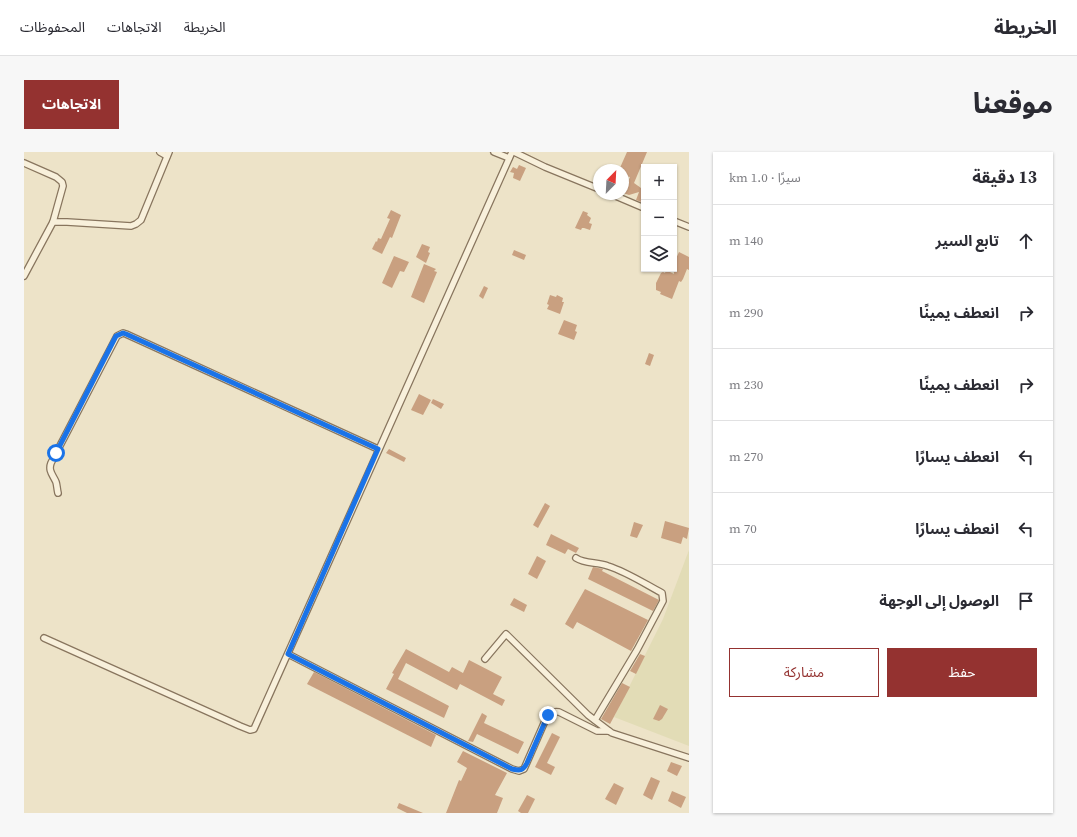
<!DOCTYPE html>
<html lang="ar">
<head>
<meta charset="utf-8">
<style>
  :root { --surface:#fff; --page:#f7f7f7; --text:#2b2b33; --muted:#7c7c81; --line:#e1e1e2; --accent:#943230 }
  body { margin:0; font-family:"Source Serif 4","Noto Sans Arabic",serif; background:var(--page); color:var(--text); direction:rtl }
  .controls { position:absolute; right:12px; top:12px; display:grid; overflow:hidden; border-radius:0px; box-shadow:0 1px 3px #0004 }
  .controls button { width:36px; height:36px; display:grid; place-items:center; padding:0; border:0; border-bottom:1px solid var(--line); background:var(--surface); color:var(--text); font:20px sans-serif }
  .compass { position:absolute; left:569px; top:12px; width:36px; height:36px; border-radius:50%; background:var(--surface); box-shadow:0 1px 3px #0004; rotate:24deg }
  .stop { position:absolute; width:12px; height:12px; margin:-9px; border:3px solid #1a73e8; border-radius:50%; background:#fff }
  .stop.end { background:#1a73e8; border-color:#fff; box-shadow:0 1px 4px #0008 }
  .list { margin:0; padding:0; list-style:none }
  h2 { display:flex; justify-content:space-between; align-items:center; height:52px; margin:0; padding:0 16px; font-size:17px }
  h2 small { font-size:13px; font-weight:400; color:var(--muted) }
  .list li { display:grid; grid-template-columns:26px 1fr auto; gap:12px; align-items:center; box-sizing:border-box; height:72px; padding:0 16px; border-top:1px solid var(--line) }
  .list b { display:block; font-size:15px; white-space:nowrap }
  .list em { font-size:13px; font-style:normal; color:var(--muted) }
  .actions { display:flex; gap:8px; padding:12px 16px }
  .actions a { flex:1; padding:9px 0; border:1px solid var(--accent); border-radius:0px; text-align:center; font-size:14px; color:var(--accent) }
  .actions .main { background:var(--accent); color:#fff }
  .icon { flex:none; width:22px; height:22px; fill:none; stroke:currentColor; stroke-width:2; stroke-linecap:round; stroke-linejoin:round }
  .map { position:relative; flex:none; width:665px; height:661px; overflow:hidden; direction:ltr; border-radius:0px }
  header { display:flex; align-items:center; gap:24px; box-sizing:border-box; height:56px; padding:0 20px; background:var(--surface); border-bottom:1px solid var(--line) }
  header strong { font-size:19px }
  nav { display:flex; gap:22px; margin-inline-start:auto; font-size:14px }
  .intro { display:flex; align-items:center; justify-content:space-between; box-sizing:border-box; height:96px; padding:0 24px }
  h1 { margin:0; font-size:28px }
  .button { padding:10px 18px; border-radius:0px; background:var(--accent); color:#fff; font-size:14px; font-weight:700 }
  main { display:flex; gap:24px; padding:0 24px }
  aside { flex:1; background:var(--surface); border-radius:0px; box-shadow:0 1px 3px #0004 }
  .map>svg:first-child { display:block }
  .farmland { fill:#e2dcb6 }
  .building { fill:#c9a080 }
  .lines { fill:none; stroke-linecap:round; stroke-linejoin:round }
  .street-casing { stroke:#88755e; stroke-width:8 }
  .street { stroke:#f8f0db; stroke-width:5.5 }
  .route { stroke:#1a73e8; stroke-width:5 }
</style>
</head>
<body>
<header>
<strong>الخريطة</strong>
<nav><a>الخريطة</a><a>الاتجاهات</a><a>المحفوظات</a></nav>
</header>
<div class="intro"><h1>موقعنا</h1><a class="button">الاتجاهات</a></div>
<main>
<aside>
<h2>13 دقيقة<small>سيرًا · 1.0 km</small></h2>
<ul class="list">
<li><svg class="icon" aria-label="ahead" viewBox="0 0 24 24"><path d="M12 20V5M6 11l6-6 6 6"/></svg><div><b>تابع السير</b></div><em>140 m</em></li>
<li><svg class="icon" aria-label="right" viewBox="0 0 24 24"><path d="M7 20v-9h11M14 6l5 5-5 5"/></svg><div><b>انعطف يمينًا</b></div><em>290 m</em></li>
<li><svg class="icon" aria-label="right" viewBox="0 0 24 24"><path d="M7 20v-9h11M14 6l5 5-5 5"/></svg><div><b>انعطف يمينًا</b></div><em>230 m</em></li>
<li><svg class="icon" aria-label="left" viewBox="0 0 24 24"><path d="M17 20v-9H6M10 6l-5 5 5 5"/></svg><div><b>انعطف يسارًا</b></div><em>270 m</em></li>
<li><svg class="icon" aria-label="left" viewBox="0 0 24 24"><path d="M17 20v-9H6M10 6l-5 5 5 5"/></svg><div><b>انعطف يسارًا</b></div><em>70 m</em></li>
<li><svg class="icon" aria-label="arrive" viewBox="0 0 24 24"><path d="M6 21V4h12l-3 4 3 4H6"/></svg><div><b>الوصول إلى الوجهة</b></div></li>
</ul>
<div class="actions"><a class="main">حفظ</a><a>مشاركة</a></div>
</aside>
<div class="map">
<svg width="665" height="661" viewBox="0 0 665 661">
  <rect width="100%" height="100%" fill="#ede3c8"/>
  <path class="farmland" d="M665,398V594L590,565L639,467Z"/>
  <g class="building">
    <path d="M603,0H623L610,31L617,36L620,29V51L612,48L615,40L605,43L599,41L606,25L599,23V18H595Z"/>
    <path d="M495,13L502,16L496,29L489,26L490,21L486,20L489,15L493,17Z"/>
    <path d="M367,58L377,63L368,86L366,85L358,102L348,97L352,89L353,90L354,86L357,87L366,67L363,66Z"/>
    <path d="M559,59L564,61L563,63L567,66L565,71L568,72L566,78L560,76H558L557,78L551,76Z"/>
    <path d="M398,92L406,95L404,100L406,101L402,111L392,105Z"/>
    <path d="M490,98L502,103L500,108L488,103Z"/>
    <path d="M655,100L665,105V118L663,117L659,127L657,130L655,129L648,147L636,142L637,140L632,138V131L637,121L639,120L641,121L642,118L650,122V111Z"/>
    <path d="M370,104L385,110L380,120L376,119L368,136L358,131Z"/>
    <path d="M400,112L412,117L410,119L413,120L400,151L387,145Z"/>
    <path d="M460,134L464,136L459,147L455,144Z"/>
    <path d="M526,143L532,145L533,143L539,146L538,150H540L536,162L523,157L525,153L523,152Z"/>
    <path d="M540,168L553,173L551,179L553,180L550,188L534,182Z"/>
    <path d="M625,201L630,203L626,214L621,212Z"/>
    <path d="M395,242L407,248L399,263L387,258Z"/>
    <path d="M409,247L420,252L417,257L407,251Z"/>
    <path d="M365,297L382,306L380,310L362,301Z"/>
    <path d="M521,351L526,354L514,376L509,373Z"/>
    <path d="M641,369L665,376L663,387L659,385L657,392L637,386Z"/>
    <path d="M610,370L619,373L613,386L606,384Z"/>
    <path d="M527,382L555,396L552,401L544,397L541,402L522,393Z"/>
    <path d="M513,404L522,409L513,427L504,422Z"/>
    <path d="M569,415L579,417L578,419L635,448L629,459L564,427Z"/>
    <path d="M561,437L624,468L607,499L553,470L549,477L541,472Z"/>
    <path d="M490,446L503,453L500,460L486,453Z"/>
    <path d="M382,497L425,520L428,515L439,521L445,508L478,525L469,542L481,548L478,554L436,532L433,538L382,511L374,527L425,554L420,566L362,537L370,522L368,521Z"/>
    <path d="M616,502L621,504L612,522L606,519Z"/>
    <path d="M290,520L412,583L407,595L283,532Z"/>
    <path d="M598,531L606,535L586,572L577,567Z"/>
    <path d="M636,553L644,557L638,567L635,569L629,567Z"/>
    <path d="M458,561L463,564L460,571L500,590L494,602L453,582L449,590L444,589Z"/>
    <path d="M528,581L536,585L523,611L531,615L527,623L511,615Z"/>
    <path d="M439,599L483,621L471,643L479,646L473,661H422L435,628L437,629L443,616L433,610Z"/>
    <path d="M647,610L658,614L653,624L643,619Z"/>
    <path d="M627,625L636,629L628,648L619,643Z"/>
    <path d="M590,631L600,636L592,653L581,647Z"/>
    <path d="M648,639L662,645L657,656L644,649Z"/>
    <path d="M503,643L511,647L504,661H497L494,659Z"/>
    <path d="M375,651L399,661H383L373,656Z"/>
  </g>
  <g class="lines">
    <defs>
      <g id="street">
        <path d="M136,0L143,4"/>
        <path d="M470,0L485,6"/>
        <path d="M490,0L521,15L575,37"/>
        <path d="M0,11L32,25L38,30L39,34L29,70"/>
        <path d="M587,42L620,56"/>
        <path d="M650,69L665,75"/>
        <path d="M0,124L29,70H43L107,74L112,72L117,68L145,0"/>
        <path d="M34,341C33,337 33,333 32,330C29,323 24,319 27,311L93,184L99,181L102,182L354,297"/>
        <path d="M552,406C561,412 573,410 584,414C603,420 621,432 638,441L639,449L613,498L571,568"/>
        <path d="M20,486L216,574L226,578L230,577L488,0"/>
        <path d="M264,502L488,617L495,619L500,617L521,569C524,562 527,559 535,560L573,579H585L588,581L665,606"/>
        <path d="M461,507L482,482L564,563L585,579"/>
      </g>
    </defs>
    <use href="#street" class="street-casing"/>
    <use href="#street" class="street"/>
  </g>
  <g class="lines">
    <path class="route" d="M32,301L92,184L99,181L102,182L354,297L264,502L488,617C496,619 499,619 503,611L524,563"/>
  </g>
</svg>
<div class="controls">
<button>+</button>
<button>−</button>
<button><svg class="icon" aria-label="layers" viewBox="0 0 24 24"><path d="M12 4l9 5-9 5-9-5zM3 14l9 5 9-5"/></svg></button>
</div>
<svg class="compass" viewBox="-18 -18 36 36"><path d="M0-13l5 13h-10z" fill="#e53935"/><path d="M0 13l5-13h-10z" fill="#7c7c81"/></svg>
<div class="stop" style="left:32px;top:301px"></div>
<div class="stop end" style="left:524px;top:563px"></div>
</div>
</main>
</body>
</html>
